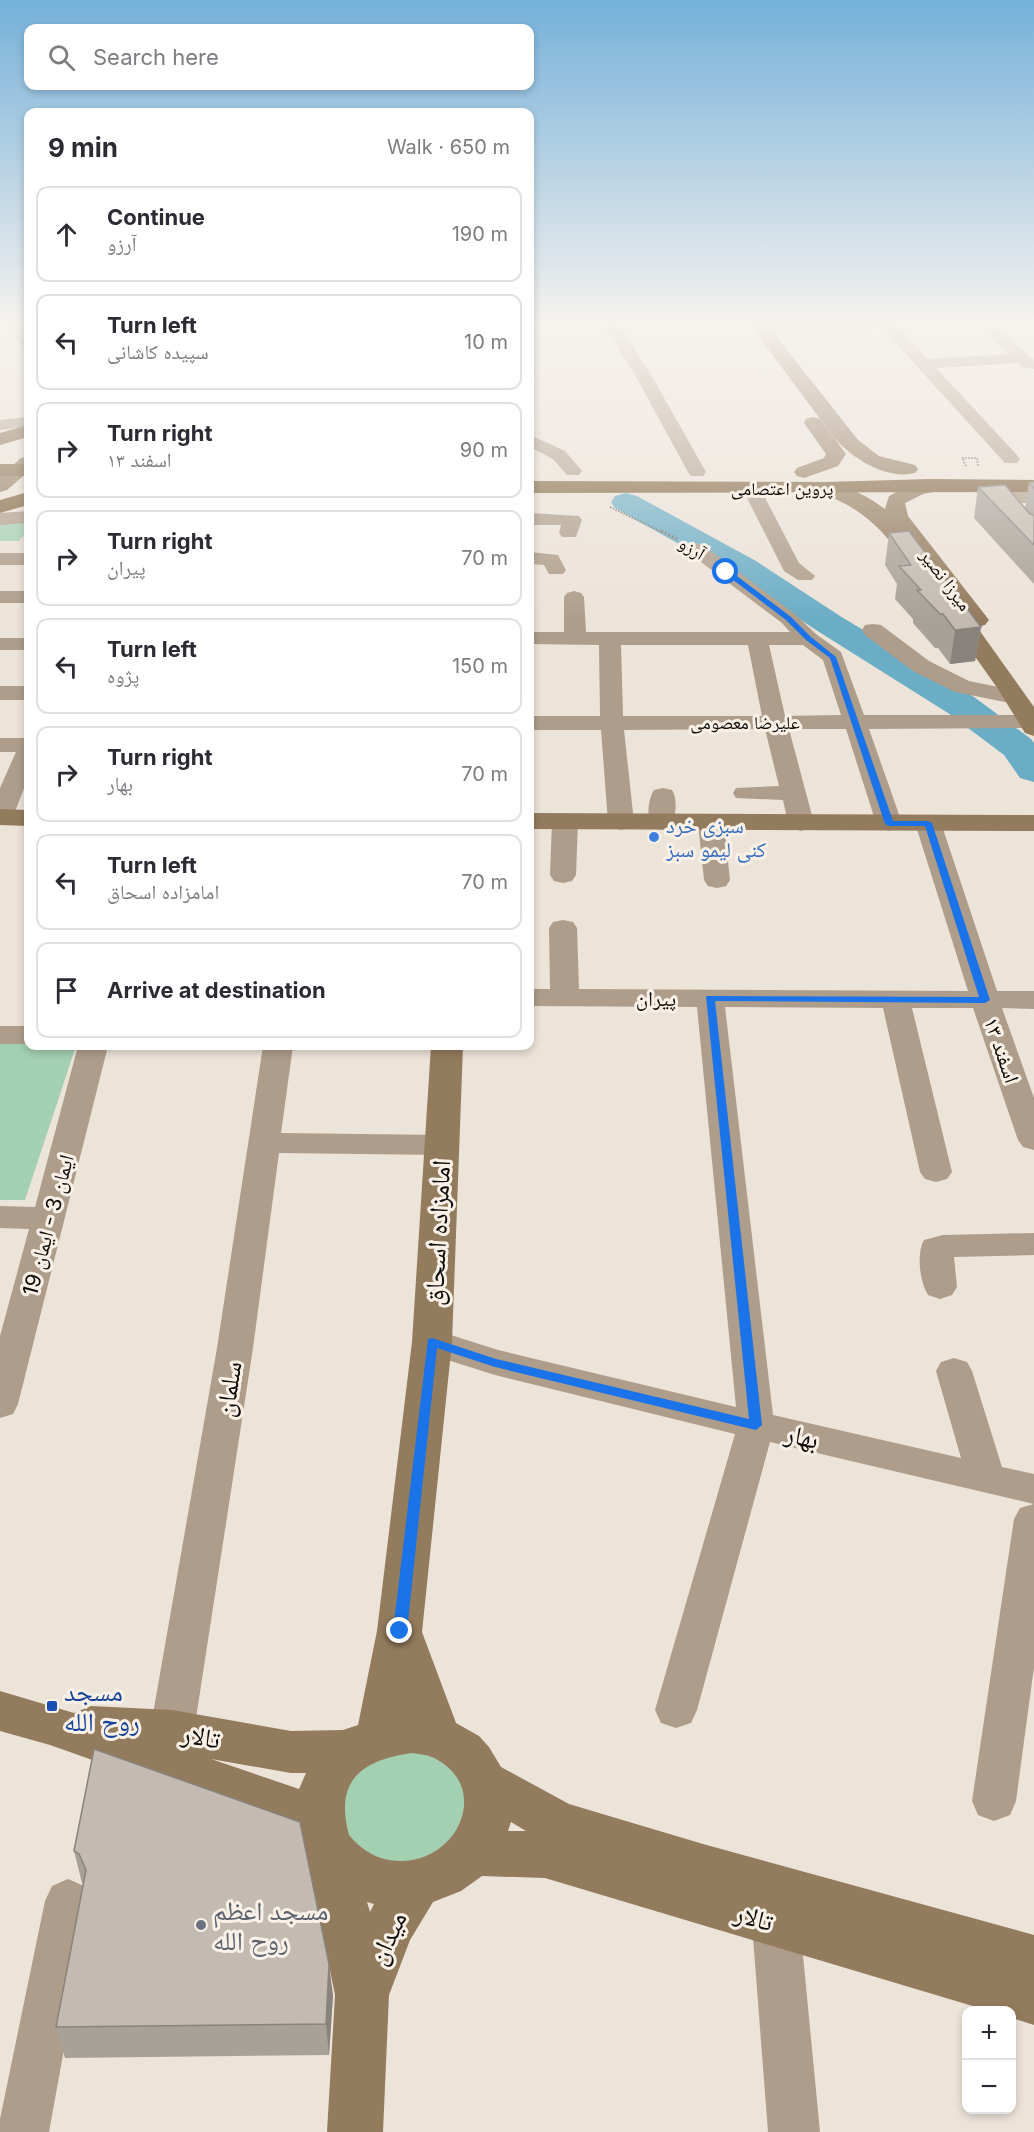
<!DOCTYPE html>
<html lang="en">
<head>
<meta charset="utf-8">
<style>
  :root { --surface:#fff; --page:#f7f7f7; --text:#2b2b33; --muted:#7c7c81; --line:#e1e1e2 }
  body { margin:0; font-family:Inter,"Noto Naskh Arabic",sans-serif; background:var(--page); color:var(--text) }
  .controls { position:absolute; right:18px; bottom:18px; display:grid; overflow:hidden; border-radius:12px; box-shadow:0 3px 9px #0003 }
  .controls button { width:54px; height:54px; display:grid; place-items:center; padding:0; border:0; border-bottom:2px solid var(--line); background:var(--surface); color:var(--text); font:30px sans-serif }
  .stop { position:absolute; width:18px; height:18px; margin:-14px; border:4px solid #1a73e8; border-radius:50%; background:#fff }
  .stop.end { background:#1a73e8; border-color:#fff; box-shadow:0 2px 6px #0008 }
  .list { margin:0; padding:0; list-style:none }
  h2 { display:flex; justify-content:space-between; align-items:center; height:78px; margin:0; padding:0 24px; font-size:26px }
  h2 small { font-size:20px; font-weight:400; color:var(--muted) }
  .list li { display:grid; grid-template-columns:39px 1fr auto; gap:18px; align-items:center; box-sizing:border-box; height:96px; margin:0 12px 12px; padding:0 12px; border:2px solid var(--line); border-radius:12px }
  .list b { display:block; font-size:22px; white-space:nowrap }
  .list p { margin:0; font-size:20px; white-space:nowrap; color:var(--muted) }
  .list em { font-size:20px; font-style:normal; color:var(--muted) }
  .icon { flex:none; width:33px; height:33px; fill:none; stroke:currentColor; stroke-width:2; stroke-linecap:round; stroke-linejoin:round }
  .map { position:relative; flex:none; width:1034px; height:2132px; overflow:hidden }
  .search { position:absolute; background:var(--surface); box-shadow:0 3px 9px #0003; left:24px; top:24px; width:510px; height:66px; display:flex; align-items:center; gap:15px; box-sizing:border-box; padding:0 21px; border-radius:12px; color:var(--muted); font-size:22px }
  .panel { position:absolute; background:var(--surface); box-shadow:0 3px 9px #0003; left:24px; top:108px; width:510px; height:942px; border-radius:12px }
  .map>svg:first-child { display:block }
  .green { fill:#a4d0b2 }
  .lines { fill:none; stroke-linecap:round; stroke-linejoin:round }
  .river { fill:#6aadc5; fill-rule:evenodd }
  .path-far1 { stroke:#7a746e; stroke-width:2; stroke-dasharray:1.5 1.5; stroke-linecap:butt }
  .path { stroke:#7a746e; stroke-width:3; stroke-dasharray:2 2; stroke-linecap:butt }
  .street { fill:#ae9d8a; fill-rule:evenodd }
  .secondary { fill:#937b5d; fill-rule:evenodd }
  .primary { fill:#7f623d; fill-rule:evenodd }
  .wall { fill:#a8a199 }
  .shaded-wall { fill:#88837d }
  .building { fill:#c3bbb2; stroke:#88837d; stroke-width:1.5 }
  .route { fill:#1a73e8 }
  .shop-dot { fill:#3f7fe0; stroke:#f9f1e7; stroke-width:2 }
  .transit-dot { fill:#1a4fb4; stroke:#f9f1e7; stroke-width:2 }
  .worship-dot { fill:#6b7280; stroke:#f9f1e7; stroke-width:2 }
  .labels { text-anchor:middle; dominant-baseline:central; stroke-width:6; stroke-linejoin:round; paint-order:stroke }
  .far-street-label { font-size:18px; fill:#0e0b08; stroke:#f9f1e7 }
  .shop-label { font-size:21px; fill:#366cbe; stroke:#f9f1e7; text-anchor:start }
  .street-label { font-size:21px; fill:#0e0b08; stroke:#f9f1e7 }
  .near-street-label { font-size:26px; fill:#0e0b08; stroke:#f9f1e7 }
  .near-transit-label { font-size:26px; fill:#164399; stroke:#f9f1e7; text-anchor:start }
  .near-worship-label { font-size:26px; fill:#5b616d; stroke:#f9f1e7; text-anchor:start }
</style>
</head>
<body>
<div class="map">
<svg width="1034" height="2132" viewBox="0 0 1034 2132">
  <rect width="100%" height="100%" fill="#ece3d9"/>
  <g class="green">
    <path d="M28,521V535H24L19,541H0V522Z"/>
    <path d="M0,1043H28V1046H76L25,1200H0Z"/>
    <path d="M406,1746L464,1771L470,1833L411,1872L348,1848L339,1790L349,1773Z"/>
  </g>
  <g class="lines">
    <path class="river" d="M626,493L637,496L756,561L840,616L974,697L1031,739L1034,743V782L1020,778L1004,755L948,713L816,630L734,575L615,508L611,502L615,496Z"/>
    <g class="path-far1">
      <path d="M966,466L962,458H977L978,466"/>
      <path d="M610,507L664,533"/>
    </g>
    <path class="path" d="M661,531L677,539"/>
    <g class="street">
      <path d="M0,322H17L28,333V346L22,344Z"/>
      <path d="M602,322H618L650,373L706,472L703,476H691L688,472L634,373Z"/>
      <path d="M824,322H893L928,359L1009,354L982,329L985,326H995L1034,360V369L1024,368L1018,363L936,368L1017,455L1020,459L1017,463H1005L882,328L762,335L754,330L762,325Z"/>
      <path d="M28,417V427L0,430V420Z"/>
      <path d="M530,435L565,451L582,471L579,475H567L553,459L530,447Z"/>
      <path d="M751,482L758,484L760,488L799,563L815,576L812,580H798L784,571L742,488L744,484Z"/>
      <path d="M1008,491H1034V503H1012L1034,528V546L1027,544L991,501L993,497Z"/>
      <path d="M28,511V523L0,525V513Z"/>
      <path d="M530,513L579,516L582,520L576,537H562L559,533L561,525H530Z"/>
      <path d="M696,543L703,545L796,615L816,634L841,652L864,715H1030L1034,716V728L869,729L902,823L898,828L889,831L880,828L876,823L846,729H789L814,823L810,828L801,831L792,828L788,823L783,800L736,798L733,793L736,788L779,786L765,729L624,730L634,822L630,827L621,830L612,827L608,822L601,730H530V716H600L599,645L530,644V632H564V597L567,593L574,591L581,593L584,597L586,632H790L782,623L689,553L686,549L689,545ZM621,645H748L762,716H623ZM769,645H803L823,660L841,715L785,716Z"/>
      <path d="M530,552L558,555L566,570L563,574H549L544,565L530,564Z"/>
      <rect x="0" y="553" width="28" height="12"/>
      <rect x="0" y="591" width="28" height="12"/>
      <path d="M873,624L881,625L929,661L969,681L1023,692L1026,697L1023,702L1015,704L955,692L913,671L865,635L862,630L865,625Z"/>
      <rect x="0" y="638" width="28" height="12"/>
      <rect x="0" y="686" width="28" height="14"/>
      <path d="M0,738H28V778L13,817L9,822L0,825V788L16,752H0Z"/>
      <path d="M663,788L672,790C678,799 676,819 670,827L661,830L652,827C646,818 648,799 654,790Z"/>
      <path d="M565,813L574,816L578,821L576,875L572,881L563,883L554,881L550,875L552,821L556,816Z"/>
      <path d="M711,815L720,818L724,823L730,880L726,886L717,888L708,886L704,880L698,823L702,818Z"/>
      <path d="M928,815L937,818L941,823L997,991H1034V1009L1002,1008L1034,1098V1150L1023,1147L1018,1140L973,1008H912L952,1172L947,1179L936,1182L925,1179L920,1172L883,1008L725,1007L773,1415L961,1458L936,1371L941,1362L954,1358L967,1362L972,1371L1002,1467L1034,1474V1667L1016,1801L1010,1815L994,1821L978,1815L972,1801L1014,1519L1020,1508L1034,1504L770,1442L697,1710L691,1723L676,1728L661,1723L655,1710L735,1434L495,1375L419,1351L414,1342L419,1333L432,1329L498,1350L736,1407L697,1007L530,1006V989H550L549,928L553,922L563,920L573,922L577,928L579,989L968,991L915,823L919,818Z"/>
      <rect x="0" y="1026" width="28" height="18"/>
      <path d="M78,1046H108L18,1404L13,1414L0,1418V1336L29,1229L0,1228V1206L35,1207Z"/>
      <path d="M263,1046H293L281,1133L442,1135L453,1138L458,1145L453,1152L442,1155L279,1153L253,1348L194,1731L187,1744L172,1750L157,1744L150,1731L217,1348Z"/>
      <path d="M1034,1233V1255L954,1257L957,1287L952,1295L940,1299L928,1295C920,1282 916,1254 924,1240L943,1235Z"/>
      <path d="M68,1879L84,1886L91,1901L49,2132H0V2119L45,1901L52,1886Z"/>
      <path d="M776,1902L793,1908L800,1924L820,2132H768L752,1924L759,1908Z"/>
    </g>
    <g class="secondary">
      <path d="M748,322H765L858,440L879,456L915,465L918,469L915,473C886,480 854,459 835,439Z"/>
      <path d="M813,417L820,419L846,454L838,466L804,478L797,476L794,472L797,468L824,458L826,454L804,423L806,419Z"/>
      <path d="M28,456V472L7,490L0,492V476L21,458Z"/>
      <path d="M941,479L948,481L951,485L948,489L923,494L905,503L908,516L989,620L985,625L977,627L1034,707V736L1025,733L998,689L940,607L943,602L950,600L929,573L922,575L914,573C885,532 866,509 818,492L815,488L818,484C839,479 869,497 885,509L889,496L910,485Z"/>
      <path d="M0,809L28,810V826L0,825Z"/>
      <path d="M530,813L1034,815V831L530,829Z"/>
      <path d="M431,1046H463L452,1342L422,1632L456,1723L479,1736L489,1747L501,1767L569,1804L703,1844L1034,1935V2025L1012,2018V2010H986L545,1878L482,1876L461,1891L433,1902L410,1940L389,1995L383,2132H327L335,1995L306,1852L300,1840L276,1825L50,1745L0,1731V1691L74,1713L91,1706L172,1710L291,1731L343,1730L358,1725L377,1631L412,1342ZM412,1753C419,1754 428,1755 434,1758C491,1786 460,1861 400,1861C379,1861 362,1851 349,1835C334,1780 362,1760 412,1753ZM211,1759L291,1773H306L299,1789ZM511,1822L526,1831H508ZM367,1902L374,1904L370,1912Z"/>
    </g>
    <g class="primary">
      <path d="M28,425V437L0,445V433Z"/>
      <rect x="0" y="464" width="28" height="12"/>
      <path d="M929,479L1034,480V492L530,493V481L825,482Z"/>
      <path d="M28,492V505L0,513V500Z"/>
    </g>
  </g>
  <g class="wall">
    <path d="M1034,482V584L974,518L978,487L1025,508L1029,483Z"/>
    <path d="M889,533L981,627L975,661L950,664L938,648H935L913,623V619L895,599L897,584L885,565Z"/>
    <path d="M74,1851L333,1995L329,2055L65,2058L56,2027L83,1883H82Z"/>
  </g>
  <g class="shaded-wall">
    <path d="M981,627L975,661L950,664L955,630Z"/>
    <path d="M329,1964L333,1995L329,2055L326,2024Z"/>
  </g>
  <g class="building">
    <path d="M1034,482V488L1029,483Z"/>
    <path d="M1005,485L1030,514L1034,515V545L978,487Z"/>
    <path d="M909,531L981,627L955,630L943,614H940L917,590H921L899,566L911,565L889,533Z"/>
    <path d="M94,1749L300,1822L329,1964L326,2024L56,2027L86,1870L79,1854L74,1851Z"/>
  </g>
  <linearGradient id="sky" x2="0" y2="1"><stop stop-color="#75b1da"/><stop offset="0.52" stop-color="#f6f2ee"/><stop offset="1" stop-color="#f6f2ee" stop-opacity="0"/></linearGradient>
  <rect width="1034" height="620" fill="url(#sky)"/>
  <path class="route" d="M724,570H729L791,617L811,637L836,657L893,821H928L932,823L990,1000L985,1003L715,1001L762,1425L756,1430L495,1367L437,1348L407,1631L400,1636L393,1631L428,1339L432,1338L496,1359L749,1419L706,996L979,997L925,826H889L885,824L830,658L806,640L786,620L724,573Z"/>
  <circle class="shop-dot" cx="654" cy="837" r="6"/>
  <rect class="transit-dot" x="46" y="1700" width="12" height="12" rx="3"/>
  <circle class="worship-dot" cx="201" cy="1925" r="6"/>
  <g class="labels">
    <g class="far-street-label">
      <text x="782" y="488">پروین اعتصامی</text>
      <text transform="translate(692 548) rotate(31)">آرزو</text>
      <text transform="translate(946 580) rotate(53)">میرزا نصیر</text>
      <text x="745" y="722">علیرضا معصومی</text>
    </g>
    <g class="shop-label">
      <text x="666" y="825">سبزی خرد<tspan x="666" dy="24">کنی لیمو سبز</tspan></text>
    </g>
    <g class="street-label">
      <text x="656" y="998">پیران</text>
      <text transform="translate(1002 1050) rotate(71)">اسفند ۱۳</text>
      <text transform="translate(48 1225) rotate(-75)">ایمان 3 - ایمان 19</text>
    </g>
    <g class="near-street-label">
      <text transform="translate(437 1233) rotate(-87)">امامزاده اسحاق</text>
      <text transform="translate(228 1389) rotate(-81)">سلمان</text>
      <text transform="translate(802 1436) rotate(13)">بهار</text>
      <text transform="translate(201 1736) rotate(10)">تالار</text>
      <text transform="translate(754 1917) rotate(16)">تالار</text>
      <text transform="translate(387 1938) rotate(-65)">میدان</text>
    </g>
    <g class="near-transit-label">
      <text x="64" y="1691">مسجد<tspan x="64" dy="30">روح الله</tspan></text>
    </g>
    <g class="near-worship-label">
      <text x="213" y="1910">مسجد اعظم<tspan x="213" dy="30">روح الله</tspan></text>
    </g>
  </g>
</svg>
<div class="controls">
<button>+</button>
<button>−</button>
</div>
<div class="stop" style="left:726px;top:572px"></div>
<div class="stop end" style="left:400px;top:1631px"></div>
<div class="search"><svg class="icon" aria-label="search" viewBox="0 0 24 24"><circle cx="10" cy="10" r="6"/><path d="M15 15l6 6"/></svg>Search here</div>
<section class="panel">
<h2>9 min<small>Walk · 650 m</small></h2>
<ul class="list">
<li><svg class="icon" aria-label="ahead" viewBox="0 0 24 24"><path d="M12 20V5M6 11l6-6 6 6"/></svg><div><b>Continue</b><p>آرزو</p></div><em>190 m</em></li>
<li><svg class="icon" aria-label="left" viewBox="0 0 24 24"><path d="M17 20v-9H6M10 6l-5 5 5 5"/></svg><div><b>Turn left</b><p>سپیده کاشانی</p></div><em>10 m</em></li>
<li><svg class="icon" aria-label="right" viewBox="0 0 24 24"><path d="M7 20v-9h11M14 6l5 5-5 5"/></svg><div><b>Turn right</b><p>اسفند ۱۳</p></div><em>90 m</em></li>
<li><svg class="icon" aria-label="right" viewBox="0 0 24 24"><path d="M7 20v-9h11M14 6l5 5-5 5"/></svg><div><b>Turn right</b><p>پیران</p></div><em>70 m</em></li>
<li><svg class="icon" aria-label="left" viewBox="0 0 24 24"><path d="M17 20v-9H6M10 6l-5 5 5 5"/></svg><div><b>Turn left</b><p>پژوه</p></div><em>150 m</em></li>
<li><svg class="icon" aria-label="right" viewBox="0 0 24 24"><path d="M7 20v-9h11M14 6l5 5-5 5"/></svg><div><b>Turn right</b><p>بهار</p></div><em>70 m</em></li>
<li><svg class="icon" aria-label="left" viewBox="0 0 24 24"><path d="M17 20v-9H6M10 6l-5 5 5 5"/></svg><div><b>Turn left</b><p>امامزاده اسحاق</p></div><em>70 m</em></li>
<li><svg class="icon" aria-label="arrive" viewBox="0 0 24 24"><path d="M6 21V4h12l-3 4 3 4H6"/></svg><div><b>Arrive at destination</b></div></li>
</ul>
</section>
</div>
</body>
</html>
